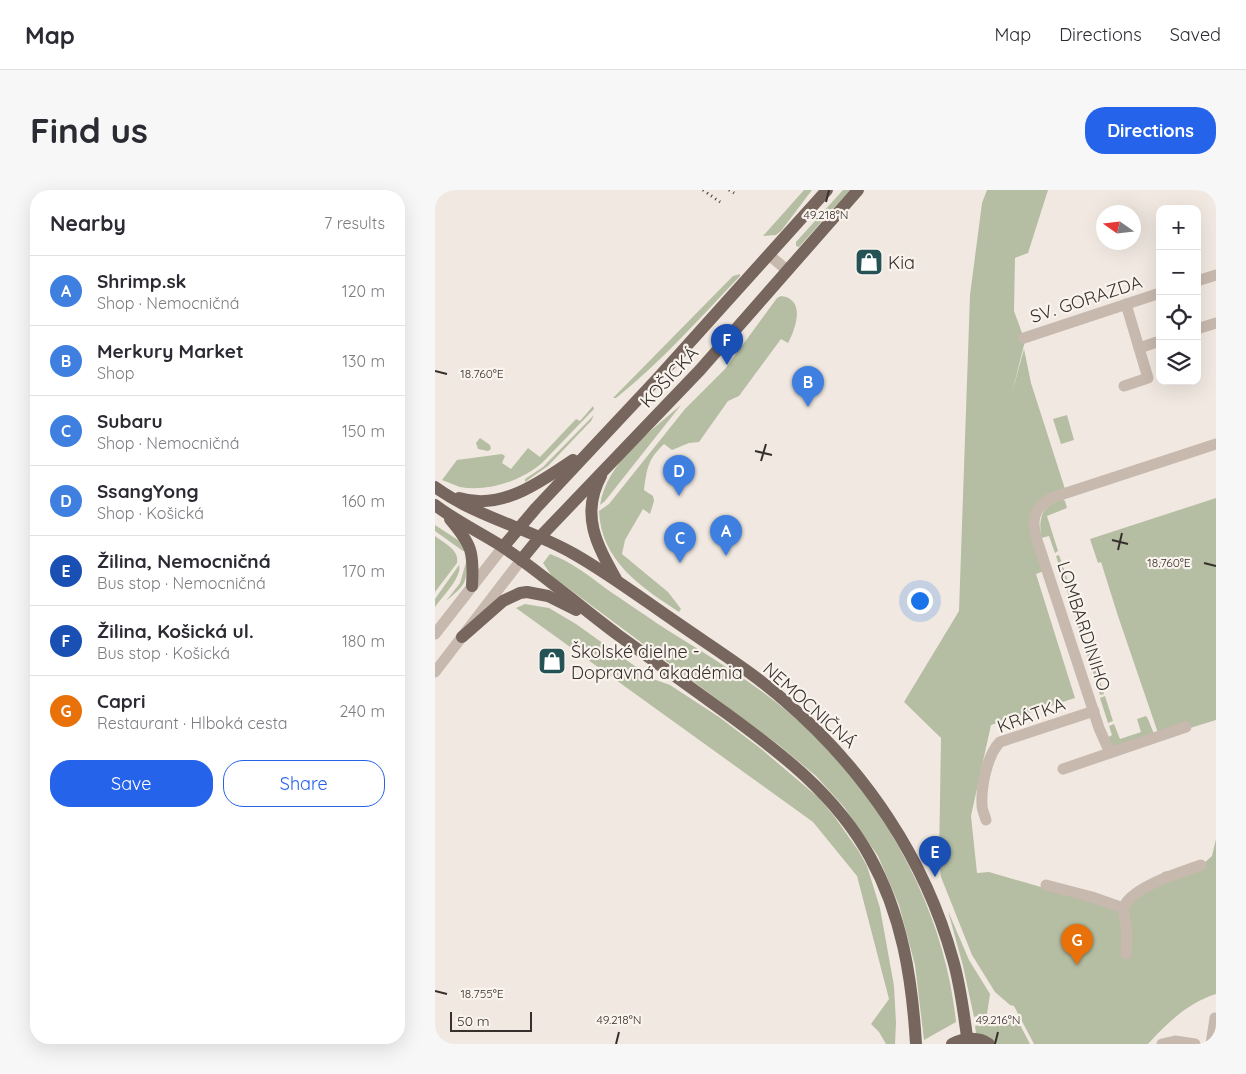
<!DOCTYPE html>
<html lang="en">
<head>
<meta charset="utf-8">
<style>
  :root { --surface:#fff; --page:#f7f7f7; --text:#2b2b33; --muted:#7c7c81; --line:#e1e1e2; --accent:#2563eb }
  body { margin:0; font-family:Quicksand,sans-serif; background:var(--page); color:var(--text) }
  .controls { position:absolute; right:15px; top:15px; display:grid; overflow:hidden; border-radius:10px; box-shadow:0 5px 20px #0002 }
  .controls button { width:45px; height:45px; display:grid; place-items:center; padding:0; border:0; border-bottom:1px solid var(--line); background:var(--surface); color:var(--text); font:25px sans-serif }
  .compass { position:absolute; left:661px; top:15px; width:45px; height:45px; border-radius:50%; background:var(--surface); box-shadow:0 5px 20px #0002; rotate:284deg }
  .scale { position:absolute; left:15px; bottom:12px; width:82px; box-sizing:border-box; padding-left:5px; border:2px solid #372f2b; border-top:0; font-size:14px; line-height:18px; white-space:nowrap; color:#372f2b; -webkit-text-stroke:4px #f9f3ed; paint-order:stroke }
  .you { position:absolute; left:484px; top:410px; width:18px; height:18px; margin:-12px; border:4px solid #fff; border-radius:50%; background:#1a73e8; box-shadow:0 0 0 8px #1a73e833 }
  .badge { display:grid; place-items:center; width:32px; height:32px; border-radius:50%; background:var(--accent); color:#fff; font-size:16px; font-weight:700 }
  .pin { position:absolute; translate:-50% -41px; filter:drop-shadow(0 1px 2px #0008) }
  .pin::after { content:''; position:absolute; top:26px; width:18px; height:15px; background:inherit; clip-path:polygon(0 0,100% 0,50% 100%) }
  .list { margin:0; padding:0; list-style:none }
  h2 { display:flex; justify-content:space-between; align-items:center; height:65px; margin:0; padding:0 20px; font-size:21px }
  h2 small { font-size:16px; font-weight:400; color:var(--muted) }
  .list li { display:grid; grid-template-columns:32px 1fr auto; gap:15px; align-items:center; box-sizing:border-box; height:70px; padding:0 20px; border-top:1px solid var(--line) }
  .list b { display:block; font-size:19px; white-space:nowrap }
  .list p { margin:0; font-size:16px; white-space:nowrap; color:var(--muted) }
  .list em { font-size:16px; font-style:normal; color:var(--muted) }
  .actions { display:flex; gap:10px; padding:15px 20px }
  .actions a { flex:1; padding:11px 0; border:1px solid var(--accent); border-radius:20px; text-align:center; font-size:18px; color:var(--accent) }
  .actions .main { background:var(--accent); color:#fff }
  .icon { flex:none; width:28px; height:28px; fill:none; stroke:currentColor; stroke-width:2; stroke-linecap:round; stroke-linejoin:round }
  .map { position:relative; flex:none; width:781px; height:854px; overflow:hidden; border-radius:20px }
  header { display:flex; align-items:center; gap:30px; box-sizing:border-box; height:70px; padding:0 25px; background:var(--surface); border-bottom:1px solid var(--line) }
  header strong { font-size:24px }
  nav { display:flex; gap:28px; margin-inline-start:auto; font-size:18px }
  .intro { display:flex; align-items:center; justify-content:space-between; box-sizing:border-box; height:120px; padding:0 30px }
  h1 { margin:0; font-size:35px }
  .button { padding:12px 22px; border-radius:20px; background:var(--accent); color:#fff; font-size:18px; font-weight:700 }
  main { display:flex; gap:30px; padding:0 30px }
  aside { flex:1; background:var(--surface); border-radius:20px; box-shadow:0 5px 20px #0002 }
  .map>svg:first-child { display:block }
  .green { fill:#b5bea2 }
  .lines { fill:none; stroke-linecap:round; stroke-linejoin:round }
  .street { stroke:#c8b9ae; stroke-width:11 }
  .primary { stroke:#77665e; stroke-width:12 }
  .rail { stroke:#372f2b; stroke-width:3; stroke-dasharray:1 4; stroke-linecap:butt }
  .ticks { fill:none; stroke:#372f2b; stroke-width:2 }
  .labels { text-anchor:middle; dominant-baseline:central; stroke-width:4.5; stroke-linejoin:round; paint-order:stroke }
  .poi-label { font-size:18px; fill:#372f2b; stroke:#f9f3ed; text-anchor:start }
  .street-label { font-size:18px; fill:#372f2b; stroke:#f9f3ed }
  .ticks-label { font-size:12px; text-anchor:middle; fill:#372f2b; stroke:#f9f3ed; stroke-width:4.5; stroke-linejoin:round; paint-order:stroke }
</style>
</head>
<body>
<header>
<strong>Map</strong>
<nav><a>Map</a><a>Directions</a><a>Saved</a></nav>
</header>
<div class="intro"><h1>Find us</h1><a class="button">Directions</a></div>
<main>
<aside>
<h2>Nearby<small>7 results</small></h2>
<ul class="list">
<li><span class="badge" style="background:#3f7fe0">A</span><div><b>Shrimp.sk</b><p>Shop · Nemocničná</p></div><em>120 m</em></li>
<li><span class="badge" style="background:#3f7fe0">B</span><div><b>Merkury Market</b><p>Shop</p></div><em>130 m</em></li>
<li><span class="badge" style="background:#3f7fe0">C</span><div><b>Subaru</b><p>Shop · Nemocničná</p></div><em>150 m</em></li>
<li><span class="badge" style="background:#3f7fe0">D</span><div><b>SsangYong</b><p>Shop · Košická</p></div><em>160 m</em></li>
<li><span class="badge" style="background:#1a4fb4">E</span><div><b>Žilina, Nemocničná</b><p>Bus stop · Nemocničná</p></div><em>170 m</em></li>
<li><span class="badge" style="background:#1a4fb4">F</span><div><b>Žilina, Košická ul.</b><p>Bus stop · Košická</p></div><em>180 m</em></li>
<li><span class="badge" style="background:#e8710a">G</span><div><b>Capri</b><p>Restaurant · Hlboká cesta</p></div><em>240 m</em></li>
</ul>
<div class="actions"><a class="main">Save</a><a>Share</a></div>
</aside>
<div class="map">
<svg width="781" height="854" viewBox="0 0 781 854">
  <rect width="100%" height="100%" fill="#f1e9e1"/>
  <g class="green">
    <path d="M369,0H377L346,41L341,45L328,46Z"/>
    <path d="M408,0H415L364,57L361,56V52Z"/>
    <path d="M552,0H613L593,63L580,68L579,121L590,151L577,203L589,159L596,193L630,299L602,315L609,381L601,384L640,508L556,535L536,626L542,683L554,682L685,720L718,697L728,682L768,674L777,666L781,649V804C753,813 733,832 713,854H599L579,816L575,815L560,802L537,765L506,687L504,670L506,548L469,512L524,421L535,105L547,13Z"/>
    <path d="M305,84V86C265,128 226,172 181,208H178L298,86Z"/>
    <path d="M346,106C371,109 361,138 353,153L346,149L304,206L293,211L264,252L254,253L237,260L229,254C213,269 212,278 209,300L218,306L219,311L215,324L208,319L190,350L187,364L233,402L246,419L244,422C206,397 166,371 164,321L174,314L250,219L290,179L342,108Z"/>
    <path d="M246,215L170,311L165,315C172,272 215,242 246,215Z"/>
    <path d="M158,216L159,219L107,273C86,291 53,302 25,297C19,295 13,292 7,290L22,270L67,264L70,266L67,273L76,279L93,258L105,267L141,229L145,231Z"/>
    <path d="M159,225L156,231L113,276L90,292V289L108,277Z"/>
    <path d="M632,225L639,250L626,254L618,229Z"/>
    <path d="M45,248L55,255L56,259L53,261L43,259L41,253Z"/>
    <path d="M781,308V530L752,539L723,543L683,426L666,372L663,373L655,349Z"/>
    <path d="M627,309L630,311L632,318L612,326L623,361L620,363L614,346L606,348C604,328 605,317 627,309Z"/>
    <path d="M0,335L26,352L30,361H28L0,341Z"/>
    <path d="M0,346C9,353 25,360 22,373L0,402Z"/>
    <path d="M115,364C137,372 154,386 173,400C189,411 206,422 223,434C268,463 320,492 360,528C445,602 510,718 521,832L489,850L480,775L464,715L443,666L409,617L381,586L345,556L125,392L116,385L108,373Z"/>
    <path d="M624,365L633,391L629,392L621,366Z"/>
    <path d="M32,369C32,394 30,395 11,411L25,393Z"/>
    <path d="M24,375C28,386 7,407 0,417V409Z"/>
    <path d="M633,393L642,419L638,421L630,394Z"/>
    <path d="M90,414L114,418L141,434L218,489L235,495L284,527L325,558L384,608L399,626L423,660L432,676L445,718L459,796L461,833L460,854H451L444,842L436,834L454,809L422,686L378,632L81,418Z"/>
    <path d="M642,421L651,447L647,449L639,423Z"/>
    <path d="M652,450L660,476L656,477L648,451Z"/>
    <path d="M661,478L669,504L665,505L657,479Z"/>
    <path d="M670,506L678,531L673,533L665,508Z"/>
    <path d="M711,526L713,529L719,544L685,556H677L672,548L677,545L674,536L679,534L685,549L706,542L702,529Z"/>
    <path d="M513,721L534,770L555,804L552,824L539,827L528,776Z"/>
    <path d="M575,828L583,831L595,854H562L551,846L541,843L540,836Z"/>
  </g>
  <g class="lines">
    <g class="street">
      <path d="M334,65L352,80"/>
      <path d="M762,91L781,85"/>
      <path d="M691,114L704,158L725,151"/>
      <path d="M762,139L781,133"/>
      <path d="M589,148L725,103"/>
      <path d="M689,196L713,188L704,158"/>
      <path d="M0,444L68,357"/>
      <path d="M0,482L86,370"/>
      <path d="M675,563L664,538L602,350C596,331 598,319 616,308L781,254"/>
      <path d="M628,579L751,537"/>
      <path d="M551,630C550,626 547,620 547,615C546,597 552,565 565,552L659,521"/>
      <path d="M611,695L657,707L688,718"/>
      <path d="M688,718C697,696 745,683 766,675"/>
      <path d="M688,718L692,743L691,764"/>
      <path d="M727,854L740,851L760,854"/>
      <path d="M776,854L780,828"/>
    </g>
    <g class="primary">
      <path d="M166,286C145,325 162,355 181,389"/>
      <path d="M0,297C43,328 94,338 139,364C176,385 210,411 244,434C280,459 317,482 350,511C429,579 490,668 518,770C526,797 529,826 533,854"/>
      <path d="M24,308C67,321 105,292 138,270"/>
      <path d="M0,315C21,331 46,343 68,357C108,384 144,416 183,445C219,471 255,497 291,523C347,564 401,605 435,667C467,725 477,788 481,854"/>
      <path d="M15,329C37,355 39,362 37,396"/>
      <path d="M68,357L101,318L221,190L392,0"/>
      <path d="M86,370L104,348L265,180L423,0"/>
      <path d="M27,447L68,411L85,403L92,402L113,406L141,420"/>
      <path d="M517,854C528,848 543,846 554,854"/>
    </g>
    <g class="rail">
      <path d="M268,0L285,12"/>
      <path d="M294,0L299,3"/>
    </g>
  </g>
  <path class="ticks" d="M391,12L394,0M0,181L12,184M320,261L337,265M326,271L331,254M677,350L693,354M683,360L687,343M769,373L781,376M0,801L12,804M181,854L184,842M560,854L563,842"/>
  <defs>
    <symbol id="shop-square" viewBox="-11 -11 22 22"><rect x="-9" y="-9" width="18" height="18" rx="4" fill="#255254" stroke="#f9f3ed"/><path d="M-5-2.5h2.3a2.7 3.5 0 0 1 5.4 0H5L5.5 6h-11ZM-1.5-2.5h3a1.5 2.3 0 0 0-3 0Z" fill="#fff"/></symbol>
  </defs>
  <g fill-rule="evenodd">
    <use href="#shop-square" x="418" y="56" width="32" height="32"/>
    <use href="#shop-square" x="101" y="455" width="32" height="32"/>
  </g>
  <g class="labels">
    <g class="poi-label">
      <text x="453" y="72">Kia</text>
      <text x="136" y="461">Školské dielne -<tspan x="136" dy="21">Dopravná akadémia</tspan></text>
    </g>
    <g class="street-label">
      <text transform="translate(651 109) rotate(-18)">SV. GORAZDA</text>
      <text transform="translate(234 187) rotate(-47)">KOŠICKÁ</text>
      <text transform="translate(649 436) rotate(72)">LOMBARDINIHO</text>
      <text transform="translate(375 515) rotate(42)">NEMOCNIČNÁ</text>
      <text transform="translate(596 525) rotate(-20)">KRÁTKA</text>
    </g>
  </g>
  <g class="ticks-label">
    <text x="391" y="29">49.218°N</text>
    <text x="47" y="188">18.760°E</text>
    <text x="734" y="377">18.760°E</text>
    <text x="47" y="808">18.755°E</text>
    <text x="184" y="834">49.218°N</text>
    <text x="563" y="834">49.216°N</text>
  </g>
</svg>
<div class="controls">
<button>+</button>
<button>−</button>
<button><svg class="icon" aria-label="locate" viewBox="0 0 24 24"><circle cx="12" cy="12" r="6"/><path d="M12 2v4M12 18v4M2 12h4M18 12h4"/></svg></button>
<button><svg class="icon" aria-label="layers" viewBox="0 0 24 24"><path d="M12 4l9 5-9 5-9-5zM3 14l9 5 9-5"/></svg></button>
</div>
<svg class="compass" viewBox="-18 -18 36 36"><path d="M0-13l5 13h-10z" fill="#e53935"/><path d="M0 13l5-13h-10z" fill="#7c7c81"/></svg>
<div class="scale">50 m</div>
<div class="you"></div>
<div class="pin badge" style="left:291px;top:366px;background:#3f7fe0">A</div>
<div class="pin badge" style="left:373px;top:217px;background:#3f7fe0">B</div>
<div class="pin badge" style="left:245px;top:373px;background:#3f7fe0">C</div>
<div class="pin badge" style="left:244px;top:306px;background:#3f7fe0">D</div>
<div class="pin badge" style="left:500px;top:687px;background:#1a4fb4">E</div>
<div class="pin badge" style="left:292px;top:175px;background:#1a4fb4">F</div>
<div class="pin badge" style="left:642px;top:775px;background:#e8710a">G</div>
</div>
</main>
</body>
</html>
